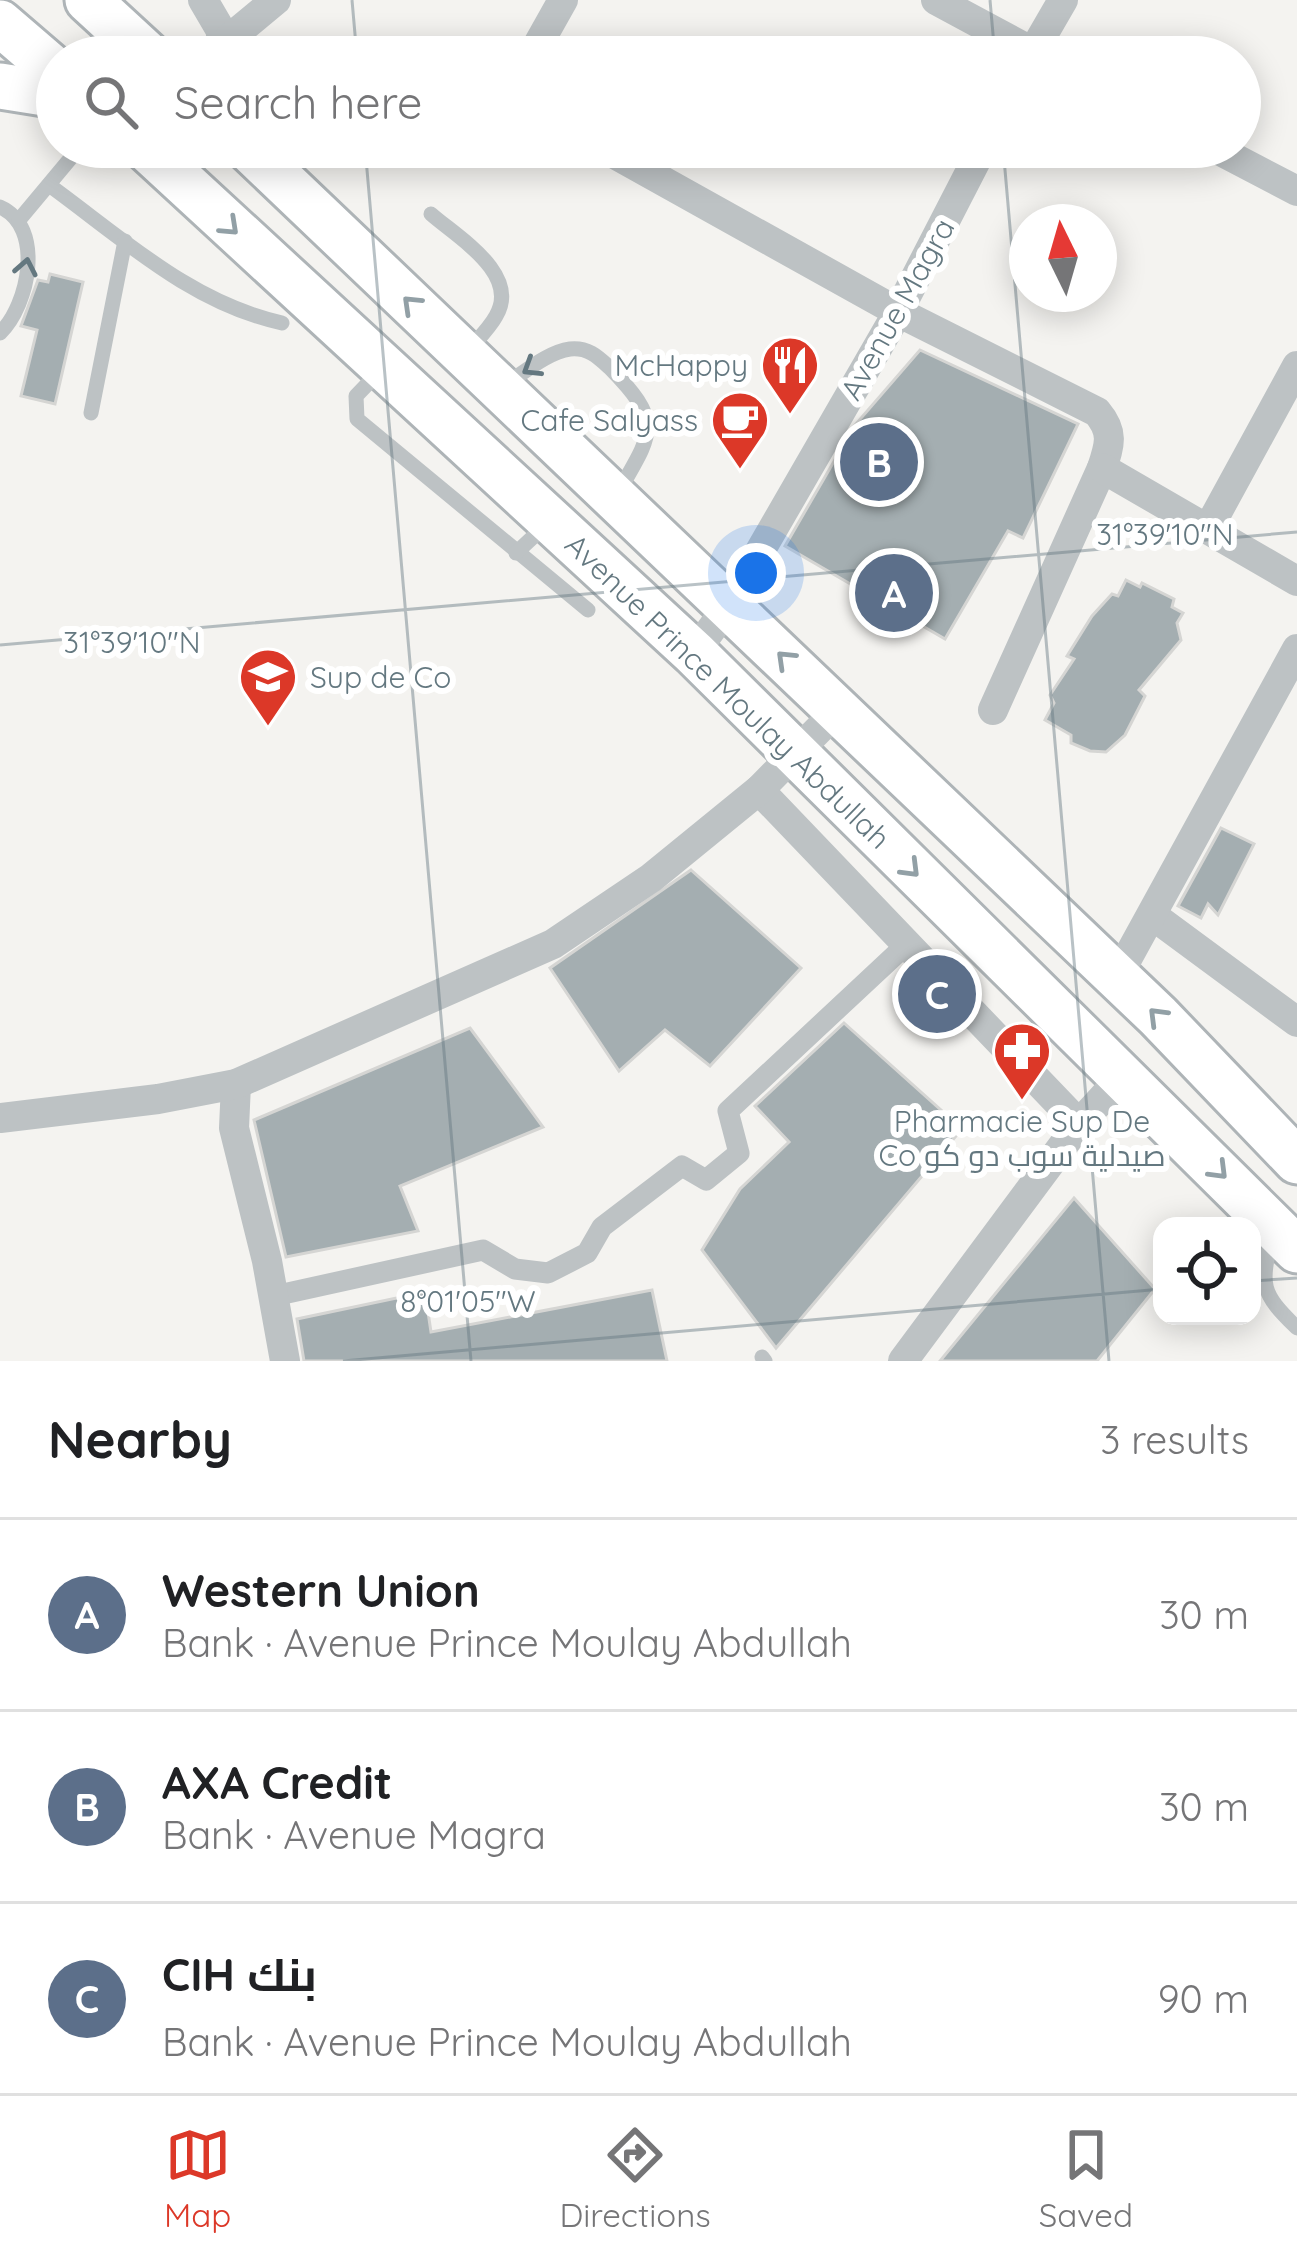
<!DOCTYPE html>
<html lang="en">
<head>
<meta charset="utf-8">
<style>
  :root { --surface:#fff; --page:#f2f2f2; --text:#202124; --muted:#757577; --line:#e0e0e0; --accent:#dc3828 }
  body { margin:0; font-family:Quicksand,Cairo,sans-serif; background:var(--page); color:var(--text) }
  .controls { position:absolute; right:36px; bottom:36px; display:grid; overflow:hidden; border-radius:24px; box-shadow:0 6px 30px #0003 }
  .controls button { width:108px; height:108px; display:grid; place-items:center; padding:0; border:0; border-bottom:3px solid var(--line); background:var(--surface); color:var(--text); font:60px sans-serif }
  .compass { position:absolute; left:1009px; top:204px; width:108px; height:108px; border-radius:50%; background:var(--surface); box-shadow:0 6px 30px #0003; rotate:355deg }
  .you { position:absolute; left:756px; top:573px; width:42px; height:42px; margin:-30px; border:9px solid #fff; border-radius:50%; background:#1a73e8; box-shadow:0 0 0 18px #1a73e833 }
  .badge { display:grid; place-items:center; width:78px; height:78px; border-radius:50%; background:var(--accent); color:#fff; font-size:39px; font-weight:700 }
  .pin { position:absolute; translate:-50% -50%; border:6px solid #fff; box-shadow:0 3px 12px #0006 }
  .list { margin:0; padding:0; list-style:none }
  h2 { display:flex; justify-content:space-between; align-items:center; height:156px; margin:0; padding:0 48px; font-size:51px }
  h2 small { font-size:39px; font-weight:400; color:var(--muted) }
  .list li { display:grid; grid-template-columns:78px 1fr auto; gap:36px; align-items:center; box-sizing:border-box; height:192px; padding:0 48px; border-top:3px solid var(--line) }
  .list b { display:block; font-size:45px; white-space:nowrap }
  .list p { margin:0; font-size:39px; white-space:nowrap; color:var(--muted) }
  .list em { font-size:39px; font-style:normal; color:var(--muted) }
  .icon { flex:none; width:66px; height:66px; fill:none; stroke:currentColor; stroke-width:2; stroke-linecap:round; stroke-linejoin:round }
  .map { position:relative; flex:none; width:1297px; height:1361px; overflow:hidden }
  .search { position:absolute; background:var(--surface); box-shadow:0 6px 30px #0003; left:36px; right:36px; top:36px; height:132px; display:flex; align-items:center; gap:30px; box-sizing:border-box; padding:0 42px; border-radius:66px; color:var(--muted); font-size:45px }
  .sheet { height:732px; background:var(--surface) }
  nav { display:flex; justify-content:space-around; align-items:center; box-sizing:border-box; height:168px; border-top:3px solid var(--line); background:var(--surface); font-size:33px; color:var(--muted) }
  nav a { display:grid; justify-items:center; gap:6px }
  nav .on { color:var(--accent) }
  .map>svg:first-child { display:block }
  .building { fill:#a4aeb1; stroke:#d5d5d3; stroke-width:3 }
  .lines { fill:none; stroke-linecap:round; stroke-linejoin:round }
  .primary-casing { stroke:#aeb4b7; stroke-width:51 }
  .service { stroke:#bdc2c4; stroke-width:15 }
  .pedestrian { stroke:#bdc2c4; stroke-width:21 }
  .minor { stroke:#bdc2c4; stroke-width:30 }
  .primary { stroke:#fff; stroke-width:45 }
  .oneway { stroke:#92a0a6 }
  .oneway2 { stroke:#647880 }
  .ticks { fill:none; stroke:#647880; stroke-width:3; stroke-opacity:0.45 }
  .labels { text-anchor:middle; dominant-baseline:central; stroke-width:12; stroke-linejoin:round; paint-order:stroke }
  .street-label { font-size:30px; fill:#647880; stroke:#fff }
  .poi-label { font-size:30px; fill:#647880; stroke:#fff; text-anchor:end }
  .ticks-label { font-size:30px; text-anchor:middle; fill:#647880; stroke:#fff; stroke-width:12; stroke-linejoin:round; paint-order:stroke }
</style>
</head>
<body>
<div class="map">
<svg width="1297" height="1361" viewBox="0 0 1297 1361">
  <rect width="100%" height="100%" fill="#f4f3f0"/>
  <g class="building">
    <path d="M50,274L83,282L55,404L21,396L37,330L21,326L38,280L48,282Z"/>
    <path d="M920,350L1078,424L1023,538L1008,531L945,639L785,546L855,425Z"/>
    <path d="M1126,580L1140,587L1142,583L1174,599L1172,607L1183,613L1177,623L1181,640L1139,690L1145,696L1125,735L1106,752L1090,751L1071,743V735L1045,720L1054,703L1050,695L1074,659L1067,656L1092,616L1112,594L1118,596Z"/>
    <path d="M1221,828L1254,844L1218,915L1208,904L1201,918L1178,906Z"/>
    <path d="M691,870L801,968L710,1066L665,1030L619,1071L550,968Z"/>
    <path d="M844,1023L962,1129L776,1348L702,1250L740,1189L789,1142L755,1106Z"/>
    <path d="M470,1028L543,1127L400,1186L418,1231L286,1257L254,1120Z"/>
    <path d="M1074,1198L1155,1289L1097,1361H940Z"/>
    <path d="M652,1290L667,1361H304L297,1319L425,1292L431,1332Z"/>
  </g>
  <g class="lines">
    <defs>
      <g id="primary">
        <path d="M88,0L150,57"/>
        <path d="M0,23L57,72"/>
        <path d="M0,86L57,95"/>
        <path d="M145,147L694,653L1297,1250"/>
        <path d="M247,147L1158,1016L1297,1161"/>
      </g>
    </defs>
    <use href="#primary" class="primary-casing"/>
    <g class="service">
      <path d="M49,185C122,238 191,303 282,323"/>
      <path d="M0,207C45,227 29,305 0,333"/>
      <path d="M431,214C457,237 521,274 496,316C489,329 476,341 466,353"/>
      <path d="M19,220L80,147"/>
      <path d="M379,372L356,396L357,419L588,610"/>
      <path d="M506,384C525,372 548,352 570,349C588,347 598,357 610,368C665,424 652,433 616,496"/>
      <path d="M91,413L125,241"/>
      <path d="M516,553L549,522"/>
      <path d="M1272,1235C1261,1286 1259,1291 1297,1328"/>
      <path d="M762,1357L765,1361"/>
    </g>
    <path class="pedestrian" d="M274,1296L483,1250L515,1269L548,1273L587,1253L602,1227L682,1166L706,1180L739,1153L728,1111L908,943"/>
    <g class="minor">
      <path d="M203,0L220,29L226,57"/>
      <path d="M936,0L1042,57"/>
      <path d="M224,43L276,0"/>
      <path d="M531,57L563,0"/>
      <path d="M1030,57L1063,0"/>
      <path d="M602,147L898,312L1097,412C1114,432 1110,444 1102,468L993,710"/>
      <path d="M1213,147L1297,191"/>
      <path d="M1102,468L1297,581"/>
      <path d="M1208,529L1297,366"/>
      <path d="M694,653L729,605L898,312L983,147"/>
      <path d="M759,790L1079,1124"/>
      <path d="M1152,915L1297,1022"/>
      <path d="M1117,977L1297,649"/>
      <path d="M236,1084L234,1128L267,1261L285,1361"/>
      <path d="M0,1118L158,1099L236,1084L553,944L651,878L759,790L838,710"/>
      <path d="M903,1361L1079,1124L1124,1075"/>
    </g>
    <use href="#primary" class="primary"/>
  </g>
  <defs><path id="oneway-chevron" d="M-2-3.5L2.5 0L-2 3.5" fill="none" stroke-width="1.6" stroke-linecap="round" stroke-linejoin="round" transform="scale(3)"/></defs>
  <g class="oneway">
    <use href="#oneway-chevron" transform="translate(230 227) rotate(43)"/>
    <use href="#oneway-chevron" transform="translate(411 304) rotate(-136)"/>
    <use href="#oneway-chevron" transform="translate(785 659) rotate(-136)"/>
    <use href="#oneway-chevron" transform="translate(911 869) rotate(45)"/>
    <use href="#oneway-chevron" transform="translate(1157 1016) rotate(-135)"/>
    <use href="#oneway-chevron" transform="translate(1219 1171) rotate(45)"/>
  </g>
  <g class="oneway2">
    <use href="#oneway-chevron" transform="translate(26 267) rotate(-79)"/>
    <use href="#oneway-chevron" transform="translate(531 368) rotate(148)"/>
  </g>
  <path class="ticks" d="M352,0L357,57M990,0L995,57M365,147L471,1361M1003,147L1109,1361M0,645L1297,532M1252,1281L1297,1278M343,1361L1162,1289"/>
  <defs>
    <symbol id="restaurant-pin" viewBox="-11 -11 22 30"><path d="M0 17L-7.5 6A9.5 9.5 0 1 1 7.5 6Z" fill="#dc3828" stroke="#fff"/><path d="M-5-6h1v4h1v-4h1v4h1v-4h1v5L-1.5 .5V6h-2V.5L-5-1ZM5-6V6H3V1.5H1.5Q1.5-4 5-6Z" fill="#fff"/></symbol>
    <symbol id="cafe-pin" viewBox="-11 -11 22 30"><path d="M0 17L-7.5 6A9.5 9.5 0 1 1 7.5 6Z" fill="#dc3828" stroke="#fff"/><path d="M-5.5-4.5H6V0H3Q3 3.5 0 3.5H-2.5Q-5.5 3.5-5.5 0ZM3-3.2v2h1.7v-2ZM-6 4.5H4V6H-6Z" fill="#fff"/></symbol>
    <symbol id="university-pin" viewBox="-11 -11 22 30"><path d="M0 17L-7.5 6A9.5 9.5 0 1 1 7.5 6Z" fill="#dc3828" stroke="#fff"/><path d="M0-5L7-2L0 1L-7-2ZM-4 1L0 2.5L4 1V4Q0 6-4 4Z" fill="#fff"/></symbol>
    <symbol id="pharmacy-pin" viewBox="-11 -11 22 30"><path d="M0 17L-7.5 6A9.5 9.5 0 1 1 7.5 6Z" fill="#dc3828" stroke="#fff"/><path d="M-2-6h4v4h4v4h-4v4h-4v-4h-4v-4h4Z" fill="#fff"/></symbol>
  </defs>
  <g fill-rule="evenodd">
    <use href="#restaurant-pin" x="757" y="332" width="66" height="90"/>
    <use href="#cafe-pin" x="707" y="387" width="66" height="90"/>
    <use href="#university-pin" x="235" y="644" width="66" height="90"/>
    <use href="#pharmacy-pin" x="989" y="1018" width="66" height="90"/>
  </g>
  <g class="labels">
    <g class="street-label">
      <text transform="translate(897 309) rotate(-61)">Avenue Magra</text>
      <text transform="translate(728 691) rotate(44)">Avenue Prince Moulay Abdullah</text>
    </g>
    <g class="poi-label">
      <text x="748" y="365">McHappy</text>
      <text x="698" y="420">Cafe Salyass</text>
      <text x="310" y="677" text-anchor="start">Sup de Co</text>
      <text x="1022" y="1121" text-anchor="middle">Pharmacie Sup De<tspan x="1022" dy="34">Co صيدلية سوب دو كو</tspan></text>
    </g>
  </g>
  <g class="ticks-label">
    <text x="1165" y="545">31°39'10"N</text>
    <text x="132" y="653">31°39'10"N</text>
    <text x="468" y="1312">8°01'05"W</text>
  </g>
</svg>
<div class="controls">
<button><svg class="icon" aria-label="locate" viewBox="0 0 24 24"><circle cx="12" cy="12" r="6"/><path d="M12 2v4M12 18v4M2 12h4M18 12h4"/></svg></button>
</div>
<svg class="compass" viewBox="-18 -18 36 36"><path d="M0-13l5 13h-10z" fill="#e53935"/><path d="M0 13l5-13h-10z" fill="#757577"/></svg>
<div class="you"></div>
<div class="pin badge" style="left:894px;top:593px;background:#5c6f8a">A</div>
<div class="pin badge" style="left:879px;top:462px;background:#5c6f8a">B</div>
<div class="pin badge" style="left:937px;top:994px;background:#5c6f8a">C</div>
<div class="search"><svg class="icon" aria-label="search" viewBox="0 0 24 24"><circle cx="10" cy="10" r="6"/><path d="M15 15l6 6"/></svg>Search here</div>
</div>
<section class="sheet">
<h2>Nearby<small>3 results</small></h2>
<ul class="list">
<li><span class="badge" style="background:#5c6f8a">A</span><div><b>Western Union</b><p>Bank · Avenue Prince Moulay Abdullah</p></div><em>30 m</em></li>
<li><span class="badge" style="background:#5c6f8a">B</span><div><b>AXA Credit</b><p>Bank · Avenue Magra</p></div><em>30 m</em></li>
<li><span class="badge" style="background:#5c6f8a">C</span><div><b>CIH بنك</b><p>Bank · Avenue Prince Moulay Abdullah</p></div><em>90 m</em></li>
</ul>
</section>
<nav>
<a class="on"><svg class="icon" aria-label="map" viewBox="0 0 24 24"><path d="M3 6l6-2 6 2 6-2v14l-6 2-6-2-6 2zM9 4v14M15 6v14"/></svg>Map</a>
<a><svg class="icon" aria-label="directions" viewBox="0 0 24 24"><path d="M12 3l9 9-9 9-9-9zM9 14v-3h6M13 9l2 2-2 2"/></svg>Directions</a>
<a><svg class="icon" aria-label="saved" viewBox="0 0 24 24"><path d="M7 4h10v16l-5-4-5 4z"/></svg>Saved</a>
</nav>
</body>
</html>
